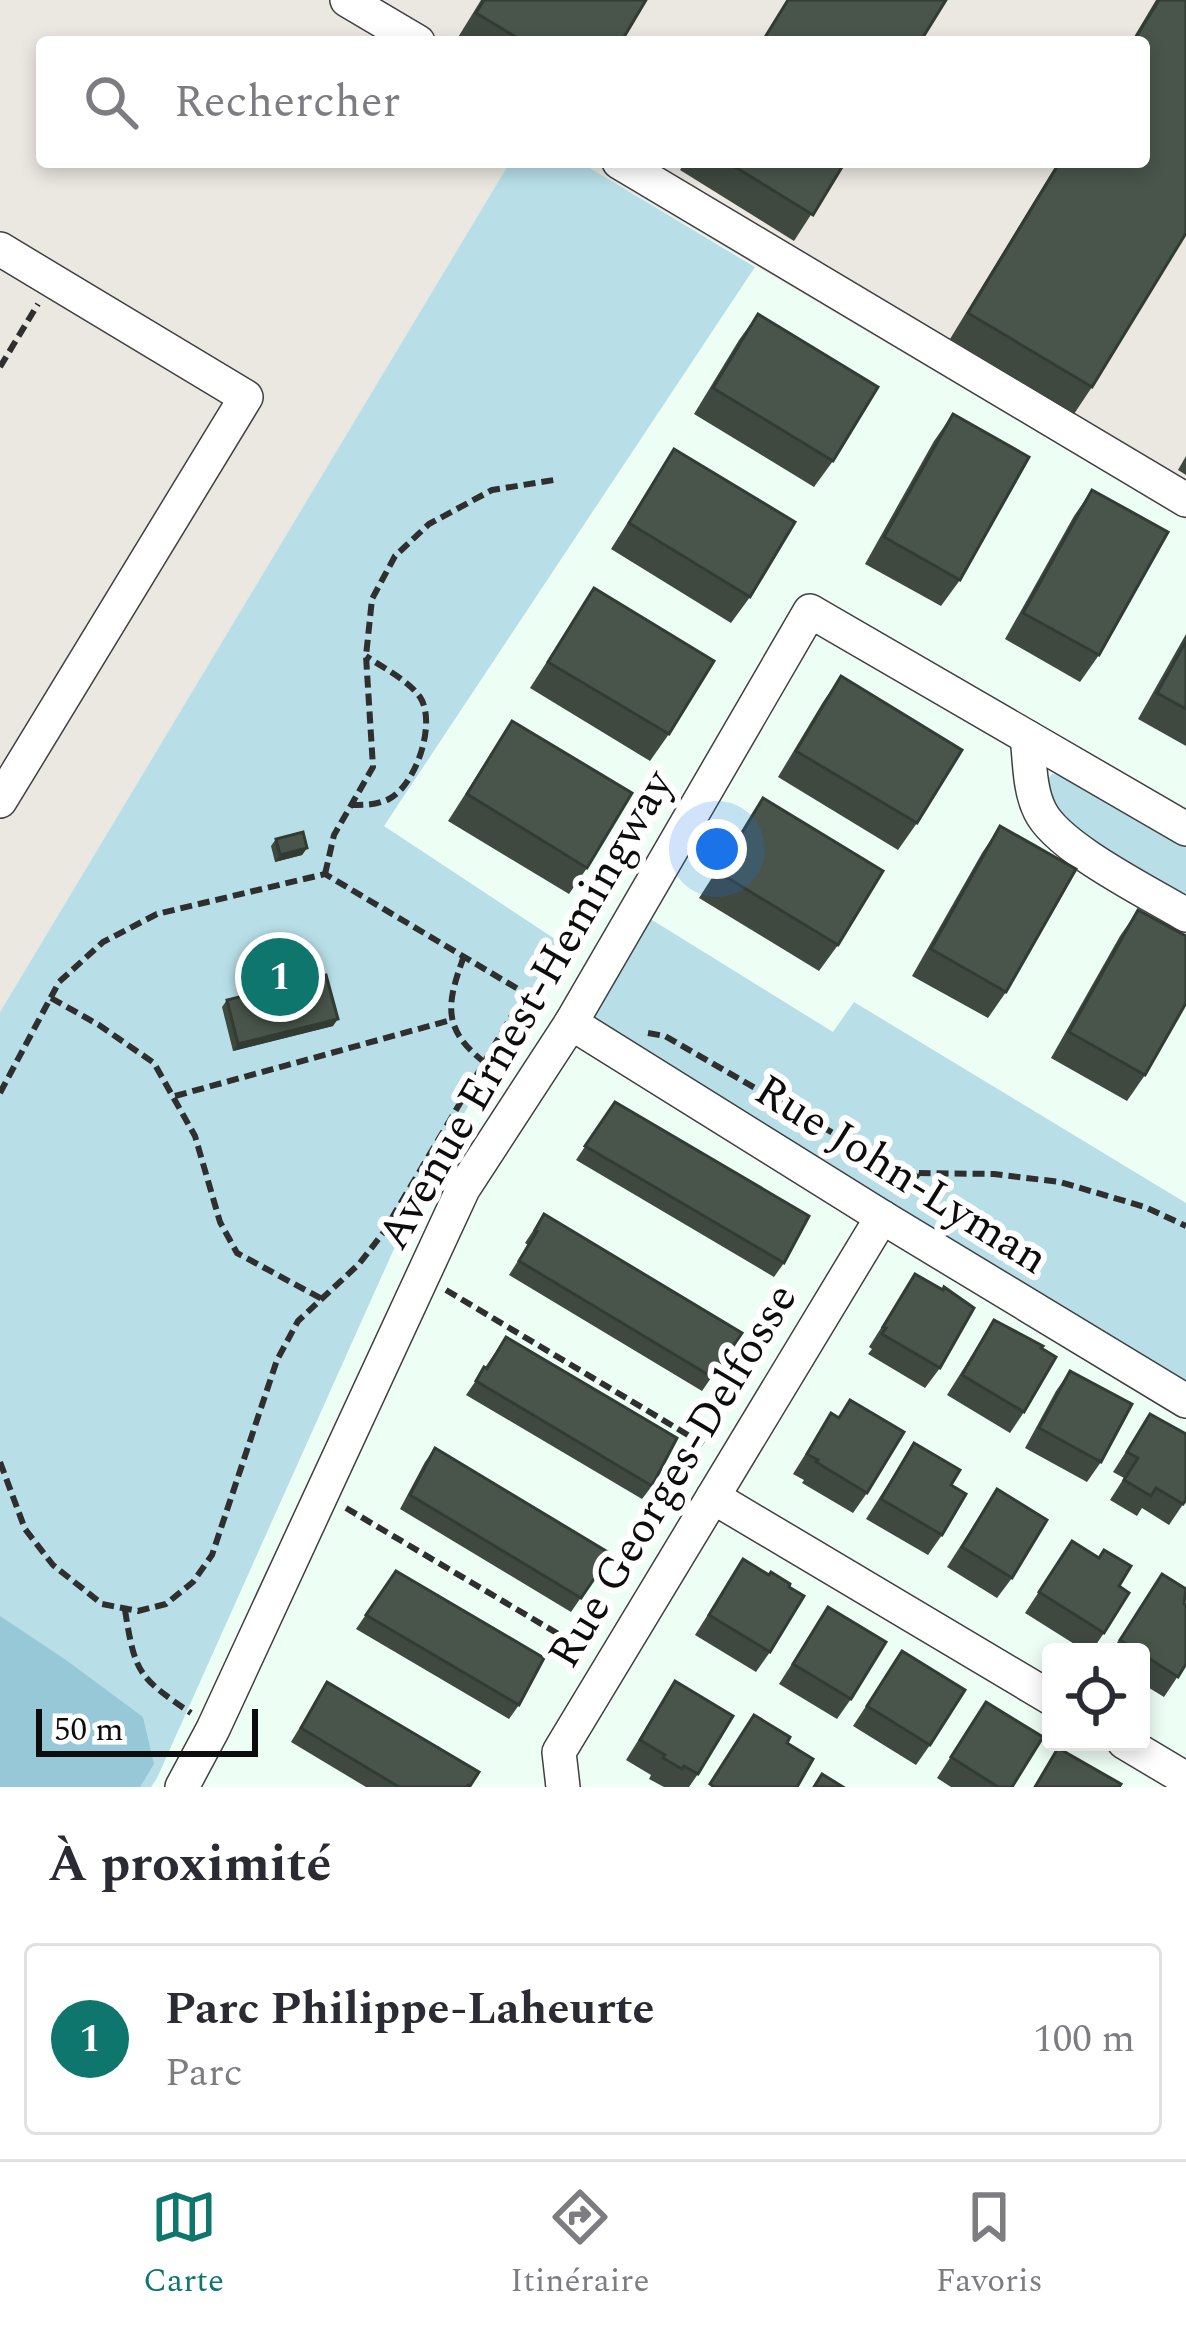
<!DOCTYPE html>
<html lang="fr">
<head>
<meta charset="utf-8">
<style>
  :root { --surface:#fff; --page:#f2f2f3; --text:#2b2b33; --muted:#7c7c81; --line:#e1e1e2; --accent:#0f766e }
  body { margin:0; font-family:Spectral,serif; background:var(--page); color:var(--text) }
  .controls { position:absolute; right:36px; bottom:36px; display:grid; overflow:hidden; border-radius:12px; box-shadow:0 6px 18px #0003 }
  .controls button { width:108px; height:108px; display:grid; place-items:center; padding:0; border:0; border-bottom:3px solid var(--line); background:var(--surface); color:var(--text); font:60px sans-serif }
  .scale { position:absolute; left:36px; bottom:30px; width:222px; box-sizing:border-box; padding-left:12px; border:6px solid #0d0d0d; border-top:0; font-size:33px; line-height:42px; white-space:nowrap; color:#0d0d0d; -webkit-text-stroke:9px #fff; paint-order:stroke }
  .you { position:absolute; left:717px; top:849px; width:42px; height:42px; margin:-30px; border:9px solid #fff; border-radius:50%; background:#1a73e8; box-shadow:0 0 0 18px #1a73e833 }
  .badge { display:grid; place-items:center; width:78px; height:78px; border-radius:50%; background:var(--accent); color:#fff; font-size:39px; font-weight:700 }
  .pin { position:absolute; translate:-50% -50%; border:6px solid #fff; box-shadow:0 3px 12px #0006 }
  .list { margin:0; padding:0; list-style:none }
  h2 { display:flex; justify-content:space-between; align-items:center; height:156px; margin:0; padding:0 48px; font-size:51px }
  h2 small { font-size:39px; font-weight:400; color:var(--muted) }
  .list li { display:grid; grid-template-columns:78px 1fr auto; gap:36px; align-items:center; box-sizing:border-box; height:192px; margin:0 24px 24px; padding:0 24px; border:3px solid var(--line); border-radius:12px }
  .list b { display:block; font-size:45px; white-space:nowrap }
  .list p { margin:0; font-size:39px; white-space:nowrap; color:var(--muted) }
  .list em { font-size:39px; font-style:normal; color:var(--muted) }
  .icon { flex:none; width:66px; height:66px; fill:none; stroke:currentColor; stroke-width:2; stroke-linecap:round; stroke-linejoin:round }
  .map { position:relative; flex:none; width:1186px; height:1787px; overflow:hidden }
  .search { position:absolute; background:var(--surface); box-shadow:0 6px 18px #0003; left:36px; right:36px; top:36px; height:132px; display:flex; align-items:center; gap:30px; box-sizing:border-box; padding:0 42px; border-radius:12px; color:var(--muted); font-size:45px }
  .sheet { height:372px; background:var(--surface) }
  nav { display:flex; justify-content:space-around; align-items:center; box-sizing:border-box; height:168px; border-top:3px solid var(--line); background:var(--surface); font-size:33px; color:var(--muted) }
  nav a { display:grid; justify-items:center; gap:6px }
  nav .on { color:var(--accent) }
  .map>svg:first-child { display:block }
  .industrial { fill:#ebe7e1 }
  .green { fill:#b8dfe8 }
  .forest { fill:#97c8d8 }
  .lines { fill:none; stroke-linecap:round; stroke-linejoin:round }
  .minor-casing { stroke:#404040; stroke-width:36 }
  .path { stroke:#2f2f2f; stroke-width:6; stroke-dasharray:12 6; stroke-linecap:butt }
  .minor { stroke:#fff; stroke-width:33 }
  .wall { fill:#3f4940 }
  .shaded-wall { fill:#333c34 }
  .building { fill:#49554a; stroke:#333c34; stroke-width:3 }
  .labels { text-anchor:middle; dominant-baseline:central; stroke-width:12; stroke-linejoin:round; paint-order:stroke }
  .street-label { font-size:45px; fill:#0d0d0d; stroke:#fff }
</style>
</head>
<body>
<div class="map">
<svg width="1186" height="1787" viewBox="0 0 1186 1787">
  <rect width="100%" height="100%" fill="#edfef5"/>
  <path class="industrial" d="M0,0H1186V520L580,162H1144V42H42V162H510L0,1012Z"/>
  <g class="green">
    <path d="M510,162H580L755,267L384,826L558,941L410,1213L157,1778L151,1787H0V1012Z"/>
    <path d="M1052,774L1072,776L1186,839V904L1067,833L1044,783Z"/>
    <path d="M636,910L833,1032L854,1002L1186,1203V1399L571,1023Z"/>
  </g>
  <path class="forest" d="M0,1616L66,1660L143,1717L154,1764L140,1787H0Z"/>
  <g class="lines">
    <defs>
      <g id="minor">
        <path d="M347,0L418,42"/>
        <path d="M619,162L1186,500"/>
        <path d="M0,249L246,397L0,801"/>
        <path d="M1027,737C1030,761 1029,789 1040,811C1058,848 1148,892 1186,915"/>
        <path d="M571,1023L882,1217L1186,1401"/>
        <path d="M713,1497L1051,1698"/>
        <path d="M1124,1742L1186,1779"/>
        <path d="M182,1787L213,1729L463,1189L571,1023L810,611L1186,829"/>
        <path d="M563,1787L559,1752L882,1217"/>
      </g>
    </defs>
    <use href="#minor" class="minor-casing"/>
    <g class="path">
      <path d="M0,367L38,304"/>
      <path d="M351,805C365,805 377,805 389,799C416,785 437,723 420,697C408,680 383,668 366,656"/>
      <path d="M325,874L334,835L373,767L366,656L372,599L395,556L429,524L492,490L554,480"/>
      <path d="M464,956C447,1003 441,1028 484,1062"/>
      <path d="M51,998L99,1025L154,1063L195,1136L220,1222L237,1253L322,1299"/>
      <path d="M648,1033L665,1036L873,1156L919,1173L994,1174L1060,1182L1145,1207L1186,1226"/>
      <path d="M0,1093L59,982L103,942L157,914L325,874L550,1008"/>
      <path d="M175,1096L451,1020"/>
      <path d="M900,1196L918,1174"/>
      <path d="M446,1290L708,1447"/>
      <path d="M0,1462L25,1529L53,1565L102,1604L138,1611L166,1604L193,1582L212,1555L277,1360L298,1321L359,1264L383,1233L526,992"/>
      <path d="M346,1508L587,1651"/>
      <path d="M125,1610C135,1673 138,1677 191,1713"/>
    </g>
    <use href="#minor" class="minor"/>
  </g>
  <g class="wall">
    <path d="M481,0H646L621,42H462L457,39Z"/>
    <path d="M1156,0H1186L1092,387L1074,414L950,339L1058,162H1144V42H1131Z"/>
    <path d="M685,162H845L794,241L680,170Z"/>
    <path d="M758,314L833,461L814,487L694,414L739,340Z"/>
    <path d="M953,414L960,580L941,606L865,564L934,441Z"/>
    <path d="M674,449L750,597L731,623L611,549Z"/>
    <path d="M1186,456V475L1178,470Z"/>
    <path d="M1092,490L1099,655L1080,682L1005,639L1074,516Z"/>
    <path d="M594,588L669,734L650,761L530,688Z"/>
    <path d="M1186,634V746L1138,719Z"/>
    <path d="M841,676L917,823L898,850L778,777L823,702Z"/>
    <path d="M512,721L587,868L569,894L448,821Z"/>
    <path d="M763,798L838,945L819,971L699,898Z"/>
    <path d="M1000,826L1006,992L988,1018L912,976L982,853Z"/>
    <path d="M276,839L307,848L302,855L275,862L271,846Z"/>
    <path d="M1138,910L1145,1075L1127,1101L1051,1058L1120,936Z"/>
    <path d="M227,1000L333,1026L233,1051L222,1007Z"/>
    <path d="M615,1102L784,1263L774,1277L576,1160Z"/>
    <path d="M544,1214L742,1333L702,1391L509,1275L528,1245L525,1243Z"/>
    <path d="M915,1274L940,1368L925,1388L868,1354L872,1349L869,1347Z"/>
    <path d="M994,1320L1024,1412L1010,1433L947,1395Z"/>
    <path d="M506,1337L652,1486L642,1499L466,1395Z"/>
    <path d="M1070,1371L1101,1462L1087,1482L1025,1448L1056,1391Z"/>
    <path d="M850,1400L867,1493L853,1513L802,1483L804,1480L793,1474L831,1413L838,1417Z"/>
    <path d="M1150,1414L1186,1500L1169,1525L1142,1508L1137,1516L1110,1500L1124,1478L1113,1472Z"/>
    <path d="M914,1443L951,1485L942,1535L928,1555L866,1519Z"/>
    <path d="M435,1448L611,1554L571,1612L400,1509L425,1462Z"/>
    <path d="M997,1489L1012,1578L997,1598L947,1567Z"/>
    <path d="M1072,1541L1119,1586L1104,1633L1091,1652H1087L1025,1613Z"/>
    <path d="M743,1559L770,1652L756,1672L695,1635Z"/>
    <path d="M396,1571L519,1705L509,1719L356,1629Z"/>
    <path d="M1162,1574L1184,1604L1186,1664L1164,1697L1141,1683V1652H1111Z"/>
    <path d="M828,1607L851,1699L837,1719L779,1684Z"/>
    <path d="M902,1651L930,1745L916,1765L853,1726Z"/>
    <path d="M675,1681L698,1774L689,1787H664L649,1779L651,1775L626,1760Z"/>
    <path d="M327,1682L470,1787H366L291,1742Z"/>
    <path d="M986,1702L1012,1787H951L937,1778Z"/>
  </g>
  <g class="shaded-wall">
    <path d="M307,848L302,855L275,862L280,855Z"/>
    <path d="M338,1019L333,1026L233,1051L238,1044Z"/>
  </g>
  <g class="building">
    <path d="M484,0H646L621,42H524L476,13Z"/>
    <path d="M788,0H946L920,42H762Z"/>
    <path d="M1159,0H1186V233L1092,387L968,313L1060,162H1144V42H1133Z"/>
    <path d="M727,162H845L813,215Z"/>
    <path d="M758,314L878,387L833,461L713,388Z"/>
    <path d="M953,414L1029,457L960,580L884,537Z"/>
    <path d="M674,449L795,522L750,597L629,523Z"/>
    <path d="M1092,490L1168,532L1099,655L1023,613Z"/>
    <path d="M594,588L714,661L669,734L548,662Z"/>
    <path d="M1186,641V709L1157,693Z"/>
    <path d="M841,676L962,750L917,823L796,751Z"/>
    <path d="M512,721L632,793L587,868L467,794Z"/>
    <path d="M763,798L883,871L838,945L718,872Z"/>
    <path d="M1000,826L1076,869L1006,992L931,949Z"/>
    <path d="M303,832L307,848L280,855L276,839Z"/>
    <path d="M1138,910L1186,936V1003L1145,1075L1069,1032Z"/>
    <path d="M326,975L338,1019L238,1044L227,1000Z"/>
    <path d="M615,1102L809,1216L784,1263L585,1146Z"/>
    <path d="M544,1214L742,1333L712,1377L519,1261L537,1231L535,1230Z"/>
    <path d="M915,1274L943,1290L944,1287L974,1308L940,1368L882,1334L886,1328L883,1327Z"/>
    <path d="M994,1320L1043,1346L1041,1348L1056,1357L1024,1412L962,1375Z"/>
    <path d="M506,1337L677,1438L652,1486L476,1381L484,1367L487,1369Z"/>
    <path d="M1070,1371L1132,1404L1101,1462L1039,1428Z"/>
    <path d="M850,1400L904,1432L867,1493L816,1462L818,1460L807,1454L831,1413L839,1418Z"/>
    <path d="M1150,1414L1186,1434V1500L1183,1504L1156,1488L1151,1496L1124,1480L1138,1458L1127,1452Z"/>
    <path d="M914,1443L960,1470L951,1485L966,1494L942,1535L881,1499Z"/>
    <path d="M435,1448L611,1554L581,1598L410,1495Z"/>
    <path d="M997,1489L1047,1520L1012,1578L962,1547Z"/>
    <path d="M1072,1541L1099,1558L1104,1550L1131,1566L1119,1586L1129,1593L1104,1633L1039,1592Z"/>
    <path d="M743,1559L769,1575L771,1572L790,1584L789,1587L804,1596L770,1652L709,1615Z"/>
    <path d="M396,1571L544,1658L519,1705L366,1615Z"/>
    <path d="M1162,1574L1186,1589L1184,1604L1186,1605V1664L1178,1677L1120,1640Z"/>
    <path d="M828,1607L886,1642L851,1699L793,1664Z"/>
    <path d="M902,1651L965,1690L930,1745L867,1706Z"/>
    <path d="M675,1681L733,1716L698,1774L684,1766L682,1769L663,1758L665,1755L640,1740Z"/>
    <path d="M327,1682L479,1772L470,1786L468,1785L466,1787H399L301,1728Z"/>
    <path d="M986,1702L1043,1737L1012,1787H998L951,1757Z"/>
    <path d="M754,1715L790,1737L787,1743L813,1759L797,1787H714L710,1784Z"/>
    <path d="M1058,1748L1121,1784L1119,1787H1035Z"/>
    <path d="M822,1774L843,1787H814Z"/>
  </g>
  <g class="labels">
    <g class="street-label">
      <text transform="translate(526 1010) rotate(-60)">Avenue Ernest-Hemingway</text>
      <text transform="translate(901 1175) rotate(32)">Rue John-Lyman</text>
      <text transform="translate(673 1476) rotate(-59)">Rue Georges-Delfosse</text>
    </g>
  </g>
</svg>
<div class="controls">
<button><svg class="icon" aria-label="locate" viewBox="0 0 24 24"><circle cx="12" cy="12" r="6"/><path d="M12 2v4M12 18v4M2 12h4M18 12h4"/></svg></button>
</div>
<div class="scale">50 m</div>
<div class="you"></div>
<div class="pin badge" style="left:280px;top:977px">1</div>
<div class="search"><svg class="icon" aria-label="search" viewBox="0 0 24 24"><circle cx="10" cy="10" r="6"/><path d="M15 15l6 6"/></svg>Rechercher</div>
</div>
<section class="sheet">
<h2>À proximité<small></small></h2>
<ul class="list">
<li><span class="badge">1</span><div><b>Parc Philippe-Laheurte</b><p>Parc</p></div><em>100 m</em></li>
</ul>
</section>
<nav>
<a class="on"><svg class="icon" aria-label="map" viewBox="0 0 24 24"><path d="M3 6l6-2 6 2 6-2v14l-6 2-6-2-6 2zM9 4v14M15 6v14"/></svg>Carte</a>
<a><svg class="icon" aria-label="directions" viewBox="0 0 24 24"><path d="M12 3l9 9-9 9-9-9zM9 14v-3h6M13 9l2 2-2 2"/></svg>Itinéraire</a>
<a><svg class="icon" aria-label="saved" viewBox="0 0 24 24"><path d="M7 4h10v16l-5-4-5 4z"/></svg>Favoris</a>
</nav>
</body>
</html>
